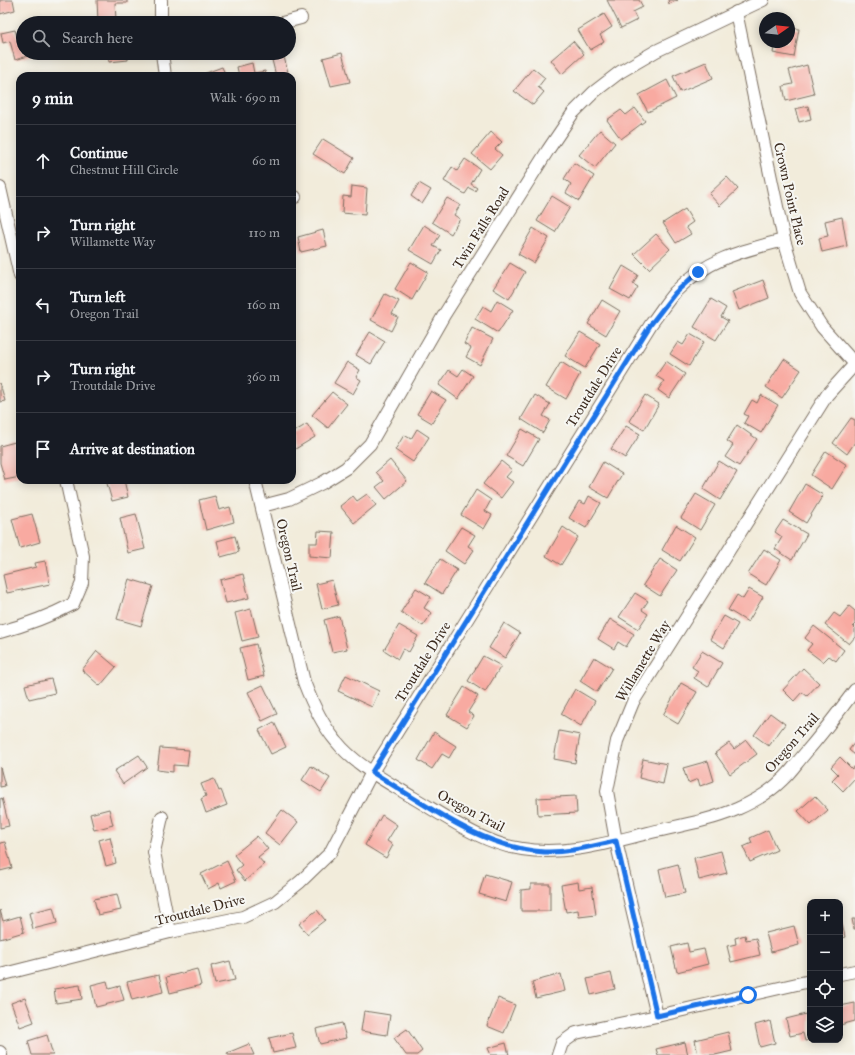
<!DOCTYPE html>
<html lang="en">
<head>
<meta charset="utf-8">
<style>
  :root { --surface:#171b24; --page:#242831; --text:#f1f3f6; --muted:#9ea1a6; --line:#363941 }
  body { margin:0; font-family:"IM FELL Great Primer",serif; background:var(--page); color:var(--text) }
  .controls { position:absolute; right:12px; bottom:12px; display:grid; overflow:hidden; border-radius:8px; box-shadow:0 2px 10px #0003 }
  .controls button { width:36px; height:36px; display:grid; place-items:center; padding:0; border:0; border-bottom:1px solid var(--line); background:var(--surface); color:var(--text); font:20px sans-serif }
  .compass { position:absolute; left:759px; top:12px; width:36px; height:36px; border-radius:50%; background:var(--surface); box-shadow:0 2px 10px #0003; rotate:76deg }
  .stop { position:absolute; width:12px; height:12px; margin:-9px; border:3px solid #1a73e8; border-radius:50%; background:#fff }
  .stop.end { background:#1a73e8; border-color:#fff; box-shadow:0 1px 4px #0008 }
  .list { margin:0; padding:0; list-style:none }
  h2 { display:flex; justify-content:space-between; align-items:center; height:52px; margin:0; padding:0 16px; font-size:17px }
  h2 small { font-size:13px; font-weight:400; color:var(--muted) }
  .list li { display:grid; grid-template-columns:26px 1fr auto; gap:12px; align-items:center; box-sizing:border-box; height:72px; padding:0 16px; border-top:1px solid var(--line) }
  .list b { display:block; font-size:15px; white-space:nowrap }
  .list p { margin:0; font-size:13px; white-space:nowrap; color:var(--muted) }
  .list em { font-size:13px; font-style:normal; color:var(--muted) }
  .icon { flex:none; width:22px; height:22px; fill:none; stroke:currentColor; stroke-width:2; stroke-linecap:round; stroke-linejoin:round }
  .map { position:relative; flex:none; width:855px; height:1055px; overflow:hidden }
  .search { position:absolute; background:var(--surface); box-shadow:0 2px 10px #0003; left:16px; top:16px; width:280px; height:44px; display:flex; align-items:center; gap:10px; box-sizing:border-box; padding:0 14px; border-radius:22px; color:var(--muted); font-size:15px }
  .panel { position:absolute; background:var(--surface); box-shadow:0 2px 10px #0003; left:16px; top:72px; width:280px; height:412px; border-radius:12px }
  .map>svg:first-child { display:block }
  .building { fill:#f8aaa1 }
  .lines { fill:none; stroke-linecap:round; stroke-linejoin:round }
  .minor-casing { stroke:#7b6e60; stroke-width:14 }
  .minor { stroke:#fff; stroke-width:12 }
  .route { stroke:#1a73e8; stroke-width:5 }
  .labels { text-anchor:middle; dominant-baseline:central; stroke-width:4; stroke-linejoin:round; paint-order:stroke }
  .street-label { font-size:14px; fill:#3b2a1e; stroke:#f6f6f2 }
</style>
</head>
<body>
<div class="map">
<svg width="855" height="1055" viewBox="0 0 855 1055">
  <rect width="100%" height="100%" fill="#f6f6f2"/>
  <filter id="ink" filterUnits="userSpaceOnUse"><feTurbulence type="fractalNoise" baseFrequency=".025" numOctaves="2"/><feDisplacementMap in="SourceGraphic" scale="8" xChannelSelector="R" yChannelSelector="G"/><feConvolveMatrix kernelMatrix="1 2 1 2 8 2 1 2 1" color-interpolation-filters="sRGB"/></filter>
  <filter id="wash" filterUnits="userSpaceOnUse"><feTurbulence type="fractalNoise" baseFrequency=".012" numOctaves="4" result="noise"/><feDisplacementMap in="SourceGraphic" scale="16" xChannelSelector="R" yChannelSelector="G"/><feGaussianBlur stdDeviation="0.9" result="paint"/><feColorMatrix in="noise" values="0 0 0 0 0 0 0 0 0 0 0 0 0 0 0 0 0 1.4 0 .05"/><feComposite in="paint" operator="in"/></filter>
  <g filter="url(#wash)">
    <rect width="100%" height="100%" fill="#f2ecdb"/>
    <g id="blocks">
      <g class="building">
        <path d="M0,0H13L15,10L0,14Z"/>
        <path d="M97,0H127V3H115L116,20L98,21Z"/>
        <path d="M607,0H639L643,7L633,12L637,20L621,28Z"/>
        <path d="M668,0H678L669,4Z"/>
        <path d="M604,14L612,27L600,35L604,42L590,50L578,30Z"/>
        <path d="M789,28L799,29L794,57L773,53L775,42H789Z"/>
        <path d="M15,30L17,37L23,35V53H31V55L15,60L10,41L3,43L1,33Z"/>
        <path d="M573,41L584,54L562,74L551,60Z"/>
        <path d="M108,53H128V60L109,62Z"/>
        <path d="M342,53L350,82L331,86L323,58Z"/>
        <path d="M284,57L289,76H276L272,60Z"/>
        <path d="M706,62L713,78L680,92L673,76Z"/>
        <path d="M252,63L254,73L265,71L266,76H239L237,67Z"/>
        <path d="M807,65L814,94L786,101L783,86L793,84L789,70Z"/>
        <path d="M222,67L226,76H198Z"/>
        <path d="M533,68L545,78L538,87L544,92L533,105L514,91Z"/>
        <path d="M667,80L676,98L648,112L639,95Z"/>
        <path d="M808,106L811,119L799,122L795,109Z"/>
        <path d="M635,108L645,121L621,139L607,120L621,110L626,115Z"/>
        <path d="M600,130L615,143L595,168L579,155Z"/>
        <path d="M491,132L502,142L495,149L502,155L490,169L472,154Z"/>
        <path d="M323,139L354,158L345,174L313,154Z"/>
        <path d="M465,159L480,169L471,184L477,188L475,191L469,188L465,194L444,181L452,167L457,171Z"/>
        <path d="M574,163L594,176L579,201L566,193L571,184L564,179Z"/>
        <path d="M727,177L738,189L720,206L709,194Z"/>
        <path d="M419,183L431,190L422,204L411,196Z"/>
        <path d="M352,186L367,188L365,215L342,213L343,196L351,197Z"/>
        <path d="M552,196L570,207L555,232L537,221Z"/>
        <path d="M447,198L460,205L454,215L460,219L451,234L432,222Z"/>
        <path d="M685,209L693,222L686,227L691,234L676,243L663,223Z"/>
        <path d="M842,217L847,246L822,252L819,238L828,236L825,221Z"/>
        <path d="M424,225L440,235L433,246L441,250L433,264L409,250Z"/>
        <path d="M533,228L549,238L534,263L518,254Z"/>
        <path d="M323,230L327,246L301,252L298,237Z"/>
        <path d="M656,234L670,249L649,269L634,254Z"/>
        <path d="M411,262L428,272L412,300L395,289Z"/>
        <path d="M510,263L525,272L509,299L493,289Z"/>
        <path d="M623,266L638,275L633,284L638,287L630,300L610,289Z"/>
        <path d="M763,280L769,298L739,310L732,292Z"/>
        <path d="M385,294L399,301L392,314L398,317L391,331L371,320Z"/>
        <path d="M711,299L726,308L721,317L728,321L716,340L694,327Z"/>
        <path d="M497,300L513,310L498,333L475,319L483,306L491,311Z"/>
        <path d="M602,300L620,311L606,335L588,324Z"/>
        <path d="M472,328L493,339L480,365L466,357L471,348L464,344Z"/>
        <path d="M370,332L385,341L371,364L356,355Z"/>
        <path d="M580,332L600,344L585,368L565,356Z"/>
        <path d="M690,334L704,342L689,366L670,354L678,342L683,345Z"/>
        <path d="M784,359L801,370L782,398L766,387Z"/>
        <path d="M666,361L685,374L669,398L658,390L664,381L656,376Z"/>
        <path d="M347,362L360,370L356,377L361,380L353,394L334,383Z"/>
        <path d="M561,362L580,374L566,399L546,387Z"/>
        <path d="M463,369L473,376L458,399L439,385L449,370L458,376Z"/>
        <path d="M0,383L5,401L0,402Z"/>
        <path d="M431,391L446,400L432,423L417,414Z"/>
        <path d="M332,392L347,404L328,428L312,415Z"/>
        <path d="M535,395L550,404L543,416L550,420L543,433L521,419Z"/>
        <path d="M645,395L659,404L644,430L629,421Z"/>
        <path d="M761,395L778,405L761,433L744,423L748,416L744,414L752,400L757,403Z"/>
        <path d="M851,418L855,420V442L847,454L833,443Z"/>
        <path d="M307,424L315,437L292,451V433Z"/>
        <path d="M737,425L757,439L739,466L725,457L733,445L727,441Z"/>
        <path d="M626,426L640,434L625,458L611,449Z"/>
        <path d="M417,429L429,437L413,462L395,450L404,435L411,439Z"/>
        <path d="M522,429L539,439L523,466L506,456Z"/>
        <path d="M15,442L20,463V477L5,480L0,463V446Z"/>
        <path d="M826,451L847,465L832,489L811,475Z"/>
        <path d="M390,460L407,481L386,499L376,487L384,481L376,472Z"/>
        <path d="M501,461L512,470L506,477L513,482L501,498L483,484Z"/>
        <path d="M719,461L737,472L720,500L703,489Z"/>
        <path d="M603,462L622,474L608,498L589,487Z"/>
        <path d="M106,480H124L128,497L112,501Z"/>
        <path d="M805,484L823,495L806,523L789,512Z"/>
        <path d="M476,490L491,500L485,511L492,515L484,529L461,515Z"/>
        <path d="M367,494L376,505L354,523L340,506L353,496L357,501Z"/>
        <path d="M696,494L715,505L700,530L681,518Z"/>
        <path d="M215,496L219,510L230,507L234,522L206,530L199,500Z"/>
        <path d="M589,496L601,503L586,528L569,518L579,501L585,504Z"/>
        <path d="M32,514L40,542L20,548L12,519Z"/>
        <path d="M136,514L145,549L128,553L120,518Z"/>
        <path d="M783,520L807,534L792,560L775,549L782,537L775,532Z"/>
        <path d="M676,525L695,537L680,561L662,550Z"/>
        <path d="M461,527L475,535L468,546L474,550L464,564L445,551Z"/>
        <path d="M563,527L578,537L561,565L546,556Z"/>
        <path d="M318,531L334,532L332,558L309,556V543H317Z"/>
        <path d="M235,536L239,552L221,557L217,541Z"/>
        <path d="M764,549L781,560L766,585L748,574Z"/>
        <path d="M440,559L457,570L442,594L425,583Z"/>
        <path d="M660,559L677,570L660,596L643,585Z"/>
        <path d="M45,561L50,584L7,593L3,575L36,567L35,563Z"/>
        <path d="M243,574L249,598L226,603L220,580Z"/>
        <path d="M129,579L153,586L141,626L117,619Z"/>
        <path d="M332,580L338,605L322,609L316,584Z"/>
        <path d="M416,588L431,597L424,608L432,613L423,626L401,612Z"/>
        <path d="M749,589L763,597L748,622L728,610L737,595L743,599Z"/>
        <path d="M635,593L648,601L642,610L648,614L638,629L619,617Z"/>
        <path d="M849,606L855,611V624L853,626L855,628V637L849,644L825,625L834,613L840,617Z"/>
        <path d="M251,609L258,637L242,641L235,613Z"/>
        <path d="M339,616L347,649L332,652L324,620Z"/>
        <path d="M724,616L738,624L724,648L710,639Z"/>
        <path d="M610,619L634,634L626,647L618,642L614,649L598,639Z"/>
        <path d="M504,623L520,633L505,658L489,648Z"/>
        <path d="M399,625L418,636L409,652L403,649L398,659L384,650Z"/>
        <path d="M814,626L844,650L836,661L829,656L823,662L807,650L812,644L805,638Z"/>
        <path d="M256,644L264,676L248,680L240,648Z"/>
        <path d="M97,651L116,667L100,686L82,670Z"/>
        <path d="M702,651L722,663L708,687L694,678L698,671L692,667Z"/>
        <path d="M483,656L501,666L485,692L468,681Z"/>
        <path d="M594,657L612,668L597,692L580,681Z"/>
        <path d="M803,668L819,683L807,696L802,692L794,701L783,690Z"/>
        <path d="M346,675L379,691L372,707L338,691Z"/>
        <path d="M51,679L55,693L29,699L25,685Z"/>
        <path d="M681,683L697,692L678,724L663,715Z"/>
        <path d="M263,685L277,714L262,721L248,692Z"/>
        <path d="M464,687L478,696L468,712L474,716L467,727L447,715Z"/>
        <path d="M575,689L595,701L581,726L561,714Z"/>
        <path d="M770,713L785,724L769,746L754,735Z"/>
        <path d="M274,722L286,747L271,754L259,730Z"/>
        <path d="M559,731L580,735L575,763L554,759Z"/>
        <path d="M434,732L456,746L449,758L442,754L432,769L418,760Z"/>
        <path d="M746,740L757,754L730,774L715,753L729,743L734,749Z"/>
        <path d="M855,742V755L849,750Z"/>
        <path d="M160,748L189,750L187,766L173,765V772L157,770Z"/>
        <path d="M139,755L147,767L123,784L114,771Z"/>
        <path d="M840,757L852,769L853,767L855,768V778L843,791L832,780L838,774L831,767Z"/>
        <path d="M643,759L667,764L663,784L639,778Z"/>
        <path d="M708,761L714,781L700,786L698,779L688,783L683,768Z"/>
        <path d="M311,766L330,778L321,792L302,780Z"/>
        <path d="M0,767L5,786L0,787Z"/>
        <path d="M214,779L219,791L221,790L227,805L206,813L201,799L206,796L201,784Z"/>
        <path d="M576,796L577,813L538,815L537,798Z"/>
        <path d="M815,796L828,810L811,825L798,811Z"/>
        <path d="M2,798L9,826L0,828V799Z"/>
        <path d="M109,809L113,825L94,830L90,814Z"/>
        <path d="M282,810L298,822L280,845L265,833Z"/>
        <path d="M382,815L397,825L387,841L393,845L386,858L365,845Z"/>
        <path d="M768,830L777,850L750,862L743,847L752,843L750,838Z"/>
        <path d="M257,836L268,849L258,857L264,864L245,881L236,870L242,865L234,855Z"/>
        <path d="M110,837L116,863L106,866L99,840Z"/>
        <path d="M5,842L12,868L0,871V843Z"/>
        <path d="M721,851L727,873L699,880L694,858Z"/>
        <path d="M227,861L236,881L221,888L219,883L208,889L201,874Z"/>
        <path d="M678,864L685,893L665,897L659,869Z"/>
        <path d="M485,874L512,882L506,902L479,894Z"/>
        <path d="M578,882L579,889L592,887L596,915L579,917L578,910L566,912L561,885Z"/>
        <path d="M531,884H550V911H521V890L531,889Z"/>
        <path d="M117,894L121,910L98,915L94,899Z"/>
        <path d="M53,907L57,923L33,929L29,913Z"/>
        <path d="M0,910L3,921L20,916L24,932L0,939Z"/>
        <path d="M317,910L325,920L307,934L299,924Z"/>
        <path d="M841,919L845,937L840,939V920Z"/>
        <path d="M852,919H855V929H854Z"/>
        <path d="M794,926L799,945L771,952L766,933Z"/>
        <path d="M745,935L746,940L756,938L760,955L731,962L727,946L736,944L735,938Z"/>
        <path d="M687,943L689,952L704,949L708,964L677,972L671,947Z"/>
        <path d="M230,961L235,980L215,984L211,966Z"/>
        <path d="M197,969L201,985L170,993L166,977Z"/>
        <path d="M611,973L615,989L591,995L587,979Z"/>
        <path d="M561,974L565,991L536,998L532,982Z"/>
        <path d="M159,975L163,992L132,1000L127,982Z"/>
        <path d="M107,981L109,989L120,986L124,1000L96,1007L91,985Z"/>
        <path d="M80,985L82,999L56,1003L54,989Z"/>
        <path d="M25,998L34,1022L20,1027L11,1003Z"/>
        <path d="M498,998L515,1005L504,1033L487,1026Z"/>
        <path d="M855,1003V1021L840,1025V1006Z"/>
        <path d="M364,1011L390,1015L387,1035L361,1031Z"/>
        <path d="M810,1013V1040L805,1041L803,1033L790,1036L786,1019Z"/>
        <path d="M770,1021L775,1043L760,1047L755,1025Z"/>
        <path d="M342,1023L346,1038L320,1044L316,1029Z"/>
        <path d="M407,1029L422,1051L417,1055H406L394,1038Z"/>
        <path d="M728,1032L732,1051L715,1055H698L695,1040Z"/>
        <path d="M292,1033L296,1048L273,1053L269,1038Z"/>
        <path d="M47,1035L53,1055H32L28,1041Z"/>
        <path d="M685,1042L688,1055H658L656,1049Z"/>
        <path d="M506,1043L509,1055H491L488,1048Z"/>
        <path d="M249,1044L254,1055H228L227,1053Z"/>
      </g>
    </g>
  </g>
  <g filter="url(#ink)">
    <use href="#blocks" fill-opacity="0" stroke="#7b6e60" stroke-width="1"/>
    <g class="lines">
      <defs>
        <g id="minor">
          <path d="M161,0V23"/>
          <path d="M736,12L784,240L800,293L822,327L855,364"/>
          <path d="M282,23L301,18"/>
          <path d="M162,53L165,76"/>
          <path d="M0,188L20,276"/>
          <path d="M292,196L295,197"/>
          <path d="M255,480L304,682C312,703 321,723 336,741C355,765 386,781 412,797C445,816 483,844 522,849C565,856 607,843 648,833C678,826 709,821 737,809C753,802 770,792 782,780C790,773 796,764 802,757C821,735 838,713 855,690"/>
          <path d="M262,506L289,499L322,483L346,468L370,444L444,315L548,150L573,113L594,92L620,72L656,51L763,0"/>
          <path d="M0,632C26,625 50,616 73,604L82,583L83,556L66,480"/>
          <path d="M162,817L154,852L170,932"/>
          <path d="M840,974L855,971"/>
          <path d="M0,975L170,932L243,917L275,902L300,882L330,853L372,772L651,324C659,314 666,302 675,292C707,259 741,251 784,240"/>
          <path d="M657,1016L616,841L607,791L617,741L633,702L827,395L855,364"/>
          <path d="M0,1052L1,1055"/>
          <path d="M558,1055L562,1043L576,1033L657,1016L810,981"/>
        </g>
      </defs>
      <use href="#minor" class="minor-casing"/>
      <use href="#minor" class="minor"/>
    </g>
  </g>
  <g class="lines" filter="url(#ink)">
    <path class="route" d="M698,272L675,293L651,324L372,772C425,804 481,848 544,852C568,853 592,846 616,841L657,1016L748,995"/>
  </g>
  <g class="labels">
    <g class="street-label">
      <text transform="translate(790 194) rotate(77)">Crown Point Place</text>
      <text transform="translate(481 228) rotate(-58)">Twin Falls Road</text>
      <text transform="translate(594 387) rotate(-58)">Troutdale Drive</text>
      <text transform="translate(289 555) rotate(77)">Oregon Trail</text>
      <text transform="translate(643 661) rotate(-59)">Willamette Way</text>
      <text transform="translate(423 662) rotate(-58)">Troutdale Drive</text>
      <text transform="translate(792 743) rotate(-49)">Oregon Trail</text>
      <text transform="translate(471 811) rotate(28)">Oregon Trail</text>
      <text transform="translate(200 910) rotate(-14)">Troutdale Drive</text>
    </g>
  </g>
</svg>
<div class="controls">
<button>+</button>
<button>−</button>
<button><svg class="icon" aria-label="locate" viewBox="0 0 24 24"><circle cx="12" cy="12" r="6"/><path d="M12 2v4M12 18v4M2 12h4M18 12h4"/></svg></button>
<button><svg class="icon" aria-label="layers" viewBox="0 0 24 24"><path d="M12 4l9 5-9 5-9-5zM3 14l9 5 9-5"/></svg></button>
</div>
<svg class="compass" viewBox="-18 -18 36 36"><path d="M0-13l5 13h-10z" fill="#e53935"/><path d="M0 13l5-13h-10z" fill="#9ea1a6"/></svg>
<div class="stop" style="left:748px;top:995px"></div>
<div class="stop end" style="left:698px;top:272px"></div>
<div class="search"><svg class="icon" aria-label="search" viewBox="0 0 24 24"><circle cx="10" cy="10" r="6"/><path d="M15 15l6 6"/></svg>Search here</div>
<section class="panel">
<h2>9 min<small>Walk · 690 m</small></h2>
<ul class="list">
<li><svg class="icon" aria-label="ahead" viewBox="0 0 24 24"><path d="M12 20V5M6 11l6-6 6 6"/></svg><div><b>Continue</b><p>Chestnut Hill Circle</p></div><em>60 m</em></li>
<li><svg class="icon" aria-label="right" viewBox="0 0 24 24"><path d="M7 20v-9h11M14 6l5 5-5 5"/></svg><div><b>Turn right</b><p>Willamette Way</p></div><em>110 m</em></li>
<li><svg class="icon" aria-label="left" viewBox="0 0 24 24"><path d="M17 20v-9H6M10 6l-5 5 5 5"/></svg><div><b>Turn left</b><p>Oregon Trail</p></div><em>160 m</em></li>
<li><svg class="icon" aria-label="right" viewBox="0 0 24 24"><path d="M7 20v-9h11M14 6l5 5-5 5"/></svg><div><b>Turn right</b><p>Troutdale Drive</p></div><em>360 m</em></li>
<li><svg class="icon" aria-label="arrive" viewBox="0 0 24 24"><path d="M6 21V4h12l-3 4 3 4H6"/></svg><div><b>Arrive at destination</b></div></li>
</ul>
</section>
</div>
</body>
</html>
